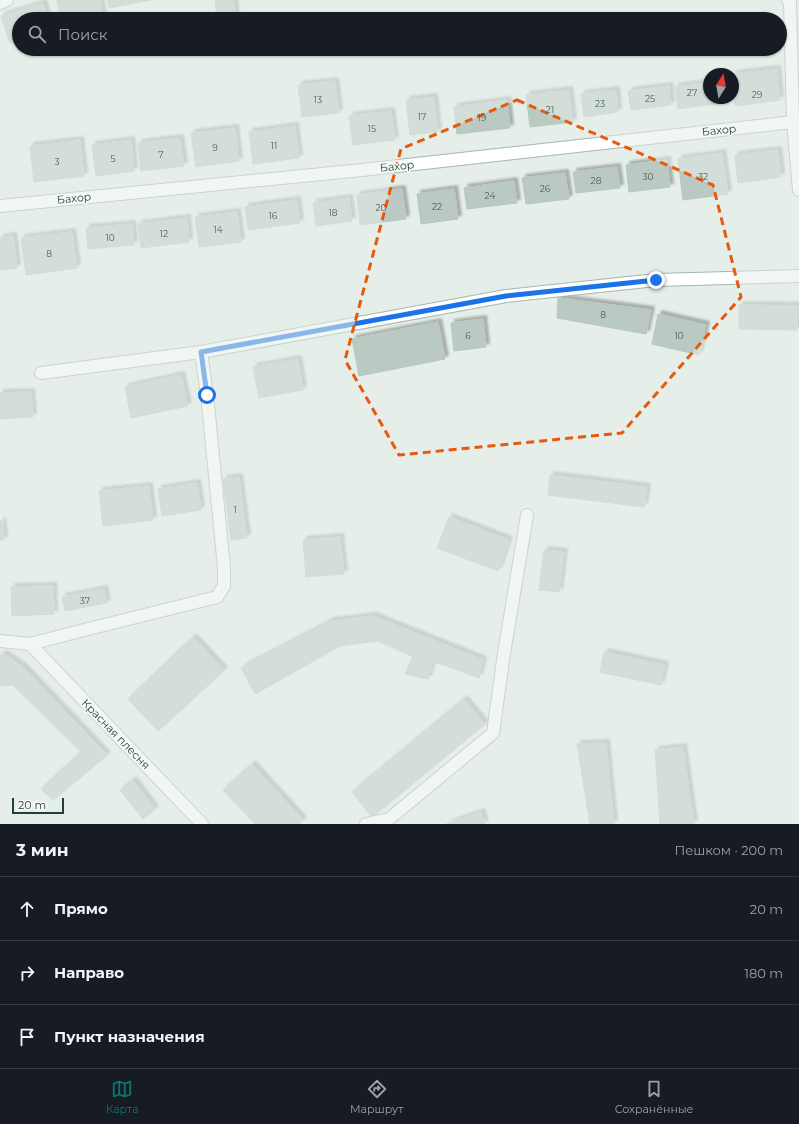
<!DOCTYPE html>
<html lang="ru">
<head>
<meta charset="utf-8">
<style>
  :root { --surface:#171b24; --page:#20242c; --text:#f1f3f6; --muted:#9ea1a6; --line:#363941; --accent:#0f766e }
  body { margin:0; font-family:Montserrat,sans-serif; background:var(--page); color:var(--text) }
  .compass { position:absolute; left:703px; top:68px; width:36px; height:36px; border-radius:50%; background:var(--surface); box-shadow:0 1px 3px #0004; rotate:11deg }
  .scale { position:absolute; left:12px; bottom:10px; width:52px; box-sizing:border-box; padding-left:4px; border:2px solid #244035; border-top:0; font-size:11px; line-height:14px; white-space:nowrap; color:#244035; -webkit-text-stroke:3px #f5faf7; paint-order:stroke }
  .stop { position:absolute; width:12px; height:12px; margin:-9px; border:3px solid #1a73e8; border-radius:50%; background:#fff }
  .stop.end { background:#1a73e8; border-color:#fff; box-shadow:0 1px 4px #0008 }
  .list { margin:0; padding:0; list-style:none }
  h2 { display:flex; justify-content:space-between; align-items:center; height:52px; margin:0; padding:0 16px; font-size:17px }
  h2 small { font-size:13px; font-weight:400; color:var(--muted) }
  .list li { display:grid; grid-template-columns:26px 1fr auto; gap:12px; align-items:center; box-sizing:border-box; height:64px; padding:0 16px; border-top:1px solid var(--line) }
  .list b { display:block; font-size:15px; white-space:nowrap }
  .list em { font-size:13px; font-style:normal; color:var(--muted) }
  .icon { flex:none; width:22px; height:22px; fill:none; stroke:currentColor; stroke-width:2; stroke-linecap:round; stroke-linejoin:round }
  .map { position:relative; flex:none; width:799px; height:824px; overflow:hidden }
  .search { position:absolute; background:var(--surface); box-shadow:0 1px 3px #0004; left:12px; right:12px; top:12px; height:44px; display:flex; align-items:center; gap:10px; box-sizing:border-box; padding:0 14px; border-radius:22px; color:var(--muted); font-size:15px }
  .sheet { height:244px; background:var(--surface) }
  nav { display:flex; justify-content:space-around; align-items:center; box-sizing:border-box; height:56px; border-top:1px solid var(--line); background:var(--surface); font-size:11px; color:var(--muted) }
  nav a { display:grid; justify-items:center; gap:2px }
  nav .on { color:var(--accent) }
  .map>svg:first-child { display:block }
  .building { fill:#bac9c1; stroke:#b7c7bf; filter:url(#shadow) }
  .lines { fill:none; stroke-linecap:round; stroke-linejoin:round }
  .minor-casing { stroke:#a7b6af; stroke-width:14 }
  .minor { stroke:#fff; stroke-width:12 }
  .route { stroke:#1a73e8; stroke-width:5 }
  .marked { fill:none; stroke:#e8590c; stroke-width:3; stroke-dasharray:8 5; stroke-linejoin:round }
  .labels { text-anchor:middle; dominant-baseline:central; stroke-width:3; stroke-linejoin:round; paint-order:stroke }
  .number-label { font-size:9px; fill:#4a6258 }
  .street-label { font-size:11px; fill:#244035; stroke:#f5faf7 }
</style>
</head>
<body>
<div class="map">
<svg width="799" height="824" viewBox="0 0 799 824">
  <defs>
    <filter id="shadow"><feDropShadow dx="3.5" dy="-3.5" stdDeviation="1" flood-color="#0004"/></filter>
  </defs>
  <rect width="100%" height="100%" fill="#e5eee9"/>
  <g class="building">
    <path d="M57,0H100L103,17L92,19H60Z"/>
    <path d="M108,0H151L109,8Z"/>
    <path d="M215,0H234L236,19H217Z"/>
    <path d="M43,3L48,19H19V40L10,43L1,16Z"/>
    <path d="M777,69L780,100L735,106L733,74Z"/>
    <path d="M335,81L339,113L302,117L298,85Z"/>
    <path d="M709,82V98H720L721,103L678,109L675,87Z"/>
    <path d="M669,86L671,105L631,110L628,91Z"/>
    <path d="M569,90L573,122L530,127L526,95Z"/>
    <path d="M616,90L618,112L584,117L581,94Z"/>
    <path d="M434,97L438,132L410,135L406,100Z"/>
    <path d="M507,100L510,128L457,134L454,107Z"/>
    <path d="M391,111L395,140L353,145L349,116Z"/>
    <path d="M295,126L299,158L253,164L249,132Z"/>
    <path d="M235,128L239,161L196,167L191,133Z"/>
    <path d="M180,138L184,166L141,171L138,143Z"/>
    <path d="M80,140L84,176L34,182L30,146Z"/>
    <path d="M131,140L134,171L96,176L92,145Z"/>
    <path d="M778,150L781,177L738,183L735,155Z"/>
    <path d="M722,153L728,194L683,200L678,159Z"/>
    <path d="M667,160L670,187L629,192L626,165Z"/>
    <path d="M617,167L620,188L576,193L573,172Z"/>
    <path d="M565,173L569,199L526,204L522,178Z"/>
    <path d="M514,181L517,203L467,209L464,188Z"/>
    <path d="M402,189L406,219L360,225L357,195Z"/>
    <path d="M454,189L458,219L421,224L417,194Z"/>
    <path d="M349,198L352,221L316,226L313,203Z"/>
    <path d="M297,200L300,223L248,230L245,207Z"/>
    <path d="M237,212L241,242L199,247L195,217Z"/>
    <path d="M187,218L189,242L141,248L138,224Z"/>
    <path d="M132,224L134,245L88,249L86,228Z"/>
    <path d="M72,232L77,268L26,275L21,238Z"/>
    <path d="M13,236L17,268L0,270V238Z"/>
    <path d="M558,298L651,310L646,334L557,318Z"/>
    <path d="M739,305L798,306L797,330L739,329Z"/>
    <path d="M658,314L706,325L699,355L652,344Z"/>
    <path d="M483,319L486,347L454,351L451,323Z"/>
    <path d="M438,322L445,359L359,376L352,339Z"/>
    <path d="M298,359L303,390L259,398L253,367Z"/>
    <path d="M181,375L188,406L131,418L125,387Z"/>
    <path d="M31,392L33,417L0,419V393Z"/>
    <path d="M550,475L647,487L644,507L548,495Z"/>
    <path d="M239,477L247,538L231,540L223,479Z"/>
    <path d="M197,483L201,510L162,516L158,489Z"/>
    <path d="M149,486L153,520L103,526L99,491Z"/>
    <path d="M449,517L509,540L498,571L437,548Z"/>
    <path d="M0,521H2L4,540H0Z"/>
    <path d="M340,537L344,574L306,577L303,540Z"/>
    <path d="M544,550L564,552L559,592L539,590Z"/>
    <path d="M53,586L54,614L12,616L11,587Z"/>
    <path d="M104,589L107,603L65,611L62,597Z"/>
    <path d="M373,616L483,660L479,678L433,661L428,679L405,674L413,657L378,641L340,646L255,694L241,668L331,621Z"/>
    <path d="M193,637L224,670L158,731L128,699Z"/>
    <path d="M604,652L665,665L661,685L600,672Z"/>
    <path d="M4,654L23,667L107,755L53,800L41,789L81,752L13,685L0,686V655Z"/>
    <path d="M464,699L485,724L372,817L352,792Z"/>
    <path d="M606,743L614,824H590L577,744Z"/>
    <path d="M683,747L694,824H660L655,750Z"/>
    <path d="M252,764L303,820L299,824H255L223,790Z"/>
    <path d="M133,780L155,809L143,819L120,790Z"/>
    <path d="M481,812L485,824H446Z"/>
  </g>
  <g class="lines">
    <defs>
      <g id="minor">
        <path d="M788,0L790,3L793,122L799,190"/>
        <path d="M0,3L7,0"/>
        <path d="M0,206L362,170L793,122"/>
        <path d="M41,373L201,352L506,296L656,280L799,276"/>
        <path d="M0,641L30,644L84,630L217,597L224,586V567L207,395L201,352"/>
        <path d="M30,644L202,824"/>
        <path d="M366,824L389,819L493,733L504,653L527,515"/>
      </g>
    </defs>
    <use href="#minor" class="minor-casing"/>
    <use href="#minor" class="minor"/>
  </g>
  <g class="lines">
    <path class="route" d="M207,395L201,352L506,296L656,280"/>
  </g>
  <path d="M0 0H799V824H0ZM517,100L713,185L741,297L622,433L399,455L345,360L401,149Z" fill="#e5eee9" fill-opacity=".55" fill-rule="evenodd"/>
  <path class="marked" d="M517,100L713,185L741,297L622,433L399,455L345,360L401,149Z"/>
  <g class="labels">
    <g class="number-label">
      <text x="692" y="92">27</text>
      <text x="757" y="94">29</text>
      <text x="650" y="98">25</text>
      <text x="318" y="99">13</text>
      <text x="600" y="103">23</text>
      <text x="550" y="109">21</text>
      <text x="422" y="116">17</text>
      <text x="482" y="117">19</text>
      <text x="372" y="128">15</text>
      <text x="274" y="145">11</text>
      <text x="215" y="147">9</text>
      <text x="161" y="154">7</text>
      <text x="113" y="158">5</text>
      <text x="57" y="161">3</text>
      <text x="648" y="176">30</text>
      <text x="703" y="176">32</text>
      <text x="596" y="180">28</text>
      <text x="545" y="188">26</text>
      <text x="490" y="195">24</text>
      <text x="437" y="206">22</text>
      <text x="381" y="207">20</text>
      <text x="333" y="212">18</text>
      <text x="273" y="215">16</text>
      <text x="218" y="229">14</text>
      <text x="164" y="233">12</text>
      <text x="110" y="237">10</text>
      <text x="49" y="253">8</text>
      <text x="603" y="314">8</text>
      <text x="468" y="335">6</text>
      <text x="679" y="335">10</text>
      <text x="235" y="509">1</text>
      <text x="85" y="600">37</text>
    </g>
    <g class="street-label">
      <text transform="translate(719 130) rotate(-6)">Бахор</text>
      <text transform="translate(397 166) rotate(-6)">Бахор</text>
      <text transform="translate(74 198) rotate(-6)">Бахор</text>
      <text transform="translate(116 734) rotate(46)">Красная плесня</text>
    </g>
  </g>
</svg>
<svg class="compass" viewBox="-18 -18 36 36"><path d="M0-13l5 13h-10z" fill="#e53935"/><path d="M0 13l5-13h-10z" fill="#9ea1a6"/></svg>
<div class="scale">20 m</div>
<div class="stop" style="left:207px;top:395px"></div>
<div class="stop end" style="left:656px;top:280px"></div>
<div class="search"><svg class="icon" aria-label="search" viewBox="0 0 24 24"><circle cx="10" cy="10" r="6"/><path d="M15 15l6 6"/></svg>Поиск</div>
</div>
<section class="sheet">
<h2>3 мин<small>Пешком · 200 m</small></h2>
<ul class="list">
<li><svg class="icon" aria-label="ahead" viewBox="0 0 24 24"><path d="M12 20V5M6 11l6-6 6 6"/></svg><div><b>Прямо</b></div><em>20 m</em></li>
<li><svg class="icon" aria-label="right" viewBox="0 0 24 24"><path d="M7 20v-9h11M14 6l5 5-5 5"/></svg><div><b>Направо</b></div><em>180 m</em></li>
<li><svg class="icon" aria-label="arrive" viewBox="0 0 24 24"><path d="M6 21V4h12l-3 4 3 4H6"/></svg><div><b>Пункт назначения</b></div></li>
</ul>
</section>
<nav>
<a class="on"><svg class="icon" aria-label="map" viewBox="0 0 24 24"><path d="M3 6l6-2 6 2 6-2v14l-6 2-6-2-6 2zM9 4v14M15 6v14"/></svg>Карта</a>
<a><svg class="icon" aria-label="directions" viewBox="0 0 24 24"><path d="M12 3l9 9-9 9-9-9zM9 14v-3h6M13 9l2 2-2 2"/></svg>Маршрут</a>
<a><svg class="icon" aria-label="saved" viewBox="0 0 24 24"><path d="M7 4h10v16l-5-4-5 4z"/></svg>Сохранённые</a>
</nav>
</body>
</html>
